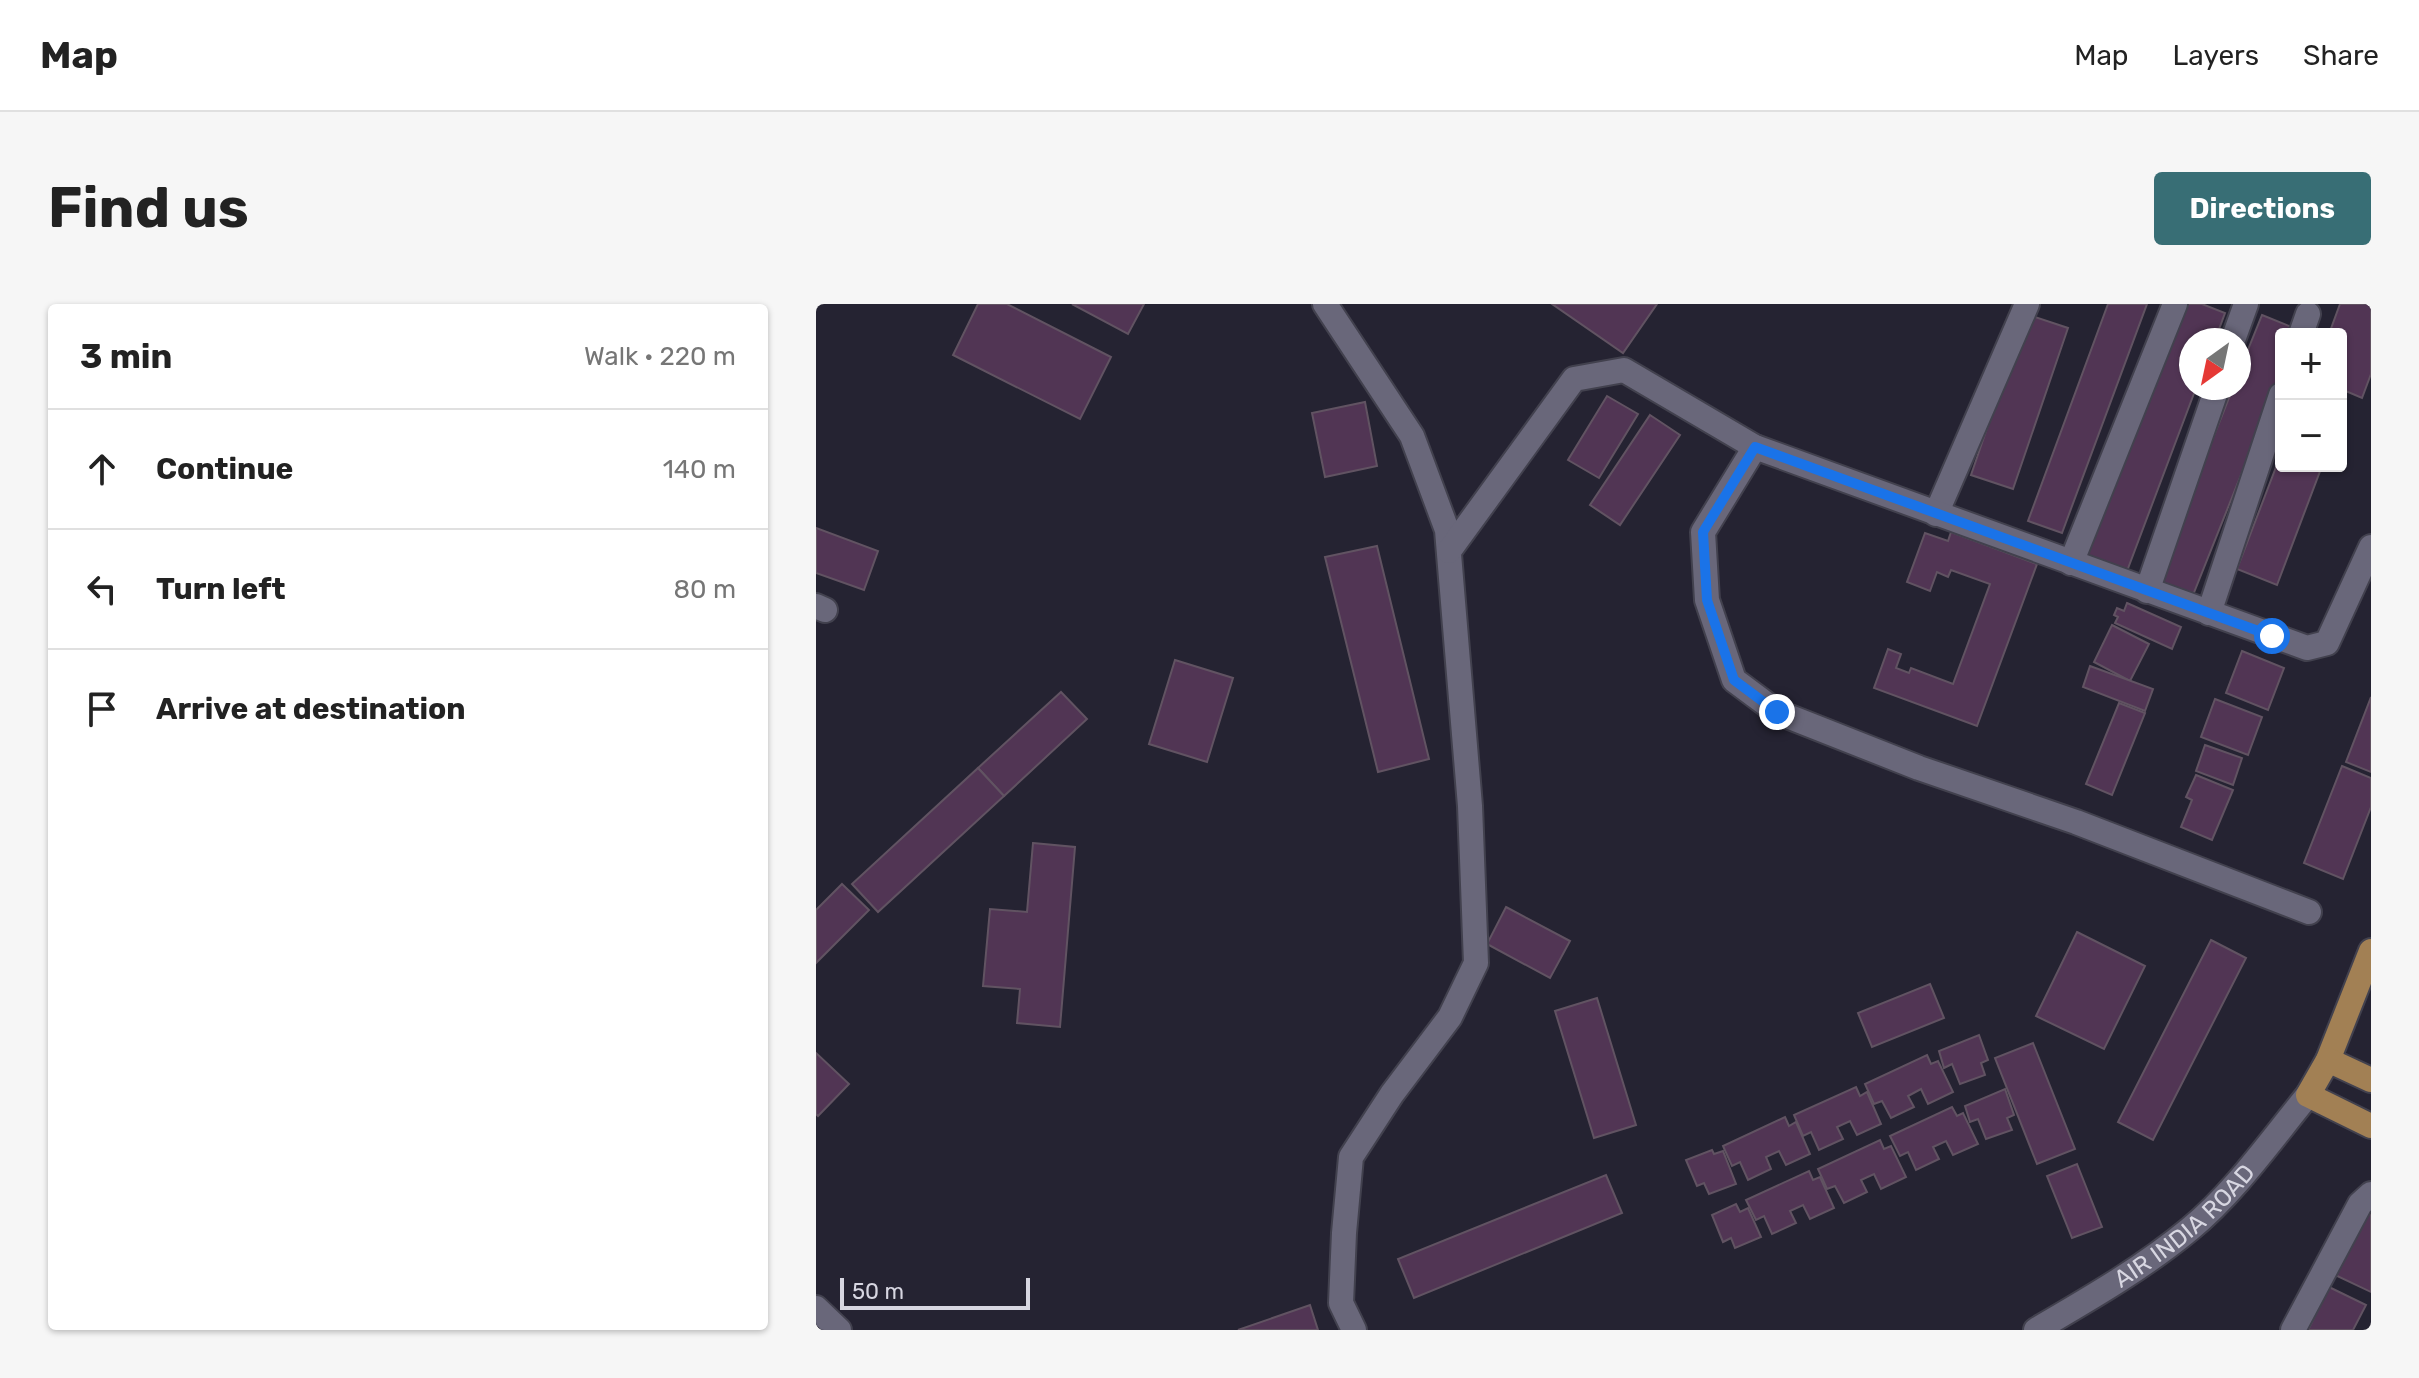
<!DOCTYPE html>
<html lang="en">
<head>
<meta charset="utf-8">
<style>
  :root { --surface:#fff; --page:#f6f6f6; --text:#222; --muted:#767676; --line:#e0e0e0; --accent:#386e75 }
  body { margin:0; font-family:Rubik,sans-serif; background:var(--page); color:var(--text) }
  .controls { position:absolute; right:24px; top:24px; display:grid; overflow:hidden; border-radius:8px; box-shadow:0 2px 6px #0004 }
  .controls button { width:72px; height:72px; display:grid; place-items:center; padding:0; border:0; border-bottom:2px solid var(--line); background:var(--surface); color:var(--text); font:40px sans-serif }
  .compass { position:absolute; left:1363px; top:24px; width:72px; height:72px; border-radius:50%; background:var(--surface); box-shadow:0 2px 6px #0004; rotate:213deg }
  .scale { position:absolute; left:24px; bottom:20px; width:190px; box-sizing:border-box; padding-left:8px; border:4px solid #d7d6e1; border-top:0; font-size:22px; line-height:28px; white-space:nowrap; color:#d7d6e1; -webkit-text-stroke:6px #252332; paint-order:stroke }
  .stop { position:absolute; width:24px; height:24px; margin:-18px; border:6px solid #1a73e8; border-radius:50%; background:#fff }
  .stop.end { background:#1a73e8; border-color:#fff; box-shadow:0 2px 8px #0008 }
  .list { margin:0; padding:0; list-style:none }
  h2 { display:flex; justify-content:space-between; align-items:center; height:104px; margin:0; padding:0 32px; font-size:34px }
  h2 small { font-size:26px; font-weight:400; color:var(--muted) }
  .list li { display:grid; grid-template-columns:52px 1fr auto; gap:24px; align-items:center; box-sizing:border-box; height:120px; padding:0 32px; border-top:2px solid var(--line) }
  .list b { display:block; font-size:30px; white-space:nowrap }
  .list em { font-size:26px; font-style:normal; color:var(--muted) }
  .icon { flex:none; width:44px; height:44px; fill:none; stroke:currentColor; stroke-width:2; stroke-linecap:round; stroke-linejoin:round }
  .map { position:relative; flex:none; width:1555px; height:1026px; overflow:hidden; border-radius:8px }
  header { display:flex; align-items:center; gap:48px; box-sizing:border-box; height:112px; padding:0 40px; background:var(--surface); border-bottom:2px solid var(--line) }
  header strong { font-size:38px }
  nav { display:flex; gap:44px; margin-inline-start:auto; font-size:28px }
  .intro { display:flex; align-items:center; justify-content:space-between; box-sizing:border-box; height:192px; padding:0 48px }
  h1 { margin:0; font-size:56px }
  .button { padding:20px 36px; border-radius:8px; background:var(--accent); color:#fff; font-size:28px; font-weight:700 }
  main { display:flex; gap:48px; padding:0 48px }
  aside { flex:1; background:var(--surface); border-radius:8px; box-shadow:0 2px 6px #0004 }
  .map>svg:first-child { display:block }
  .building { fill:#513554; stroke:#615362; stroke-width:2 }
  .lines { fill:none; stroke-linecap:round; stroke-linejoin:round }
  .minor-casing { stroke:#42414e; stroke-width:28 }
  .major-casing { stroke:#42414e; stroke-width:28 }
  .minor { stroke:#69677a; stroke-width:24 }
  .major { stroke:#a28054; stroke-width:24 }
  .route { stroke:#1a73e8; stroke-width:10 }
  .labels { text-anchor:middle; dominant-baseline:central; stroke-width:7; stroke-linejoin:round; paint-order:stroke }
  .street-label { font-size:24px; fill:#d7d6e1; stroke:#252332 }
</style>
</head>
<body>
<header>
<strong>Map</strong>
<nav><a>Map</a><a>Layers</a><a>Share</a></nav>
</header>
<div class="intro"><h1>Find us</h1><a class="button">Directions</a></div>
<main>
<aside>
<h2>3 min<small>Walk · 220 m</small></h2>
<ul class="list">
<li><svg class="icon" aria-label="ahead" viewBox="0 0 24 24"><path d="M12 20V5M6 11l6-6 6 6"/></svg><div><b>Continue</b></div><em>140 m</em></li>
<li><svg class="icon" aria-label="left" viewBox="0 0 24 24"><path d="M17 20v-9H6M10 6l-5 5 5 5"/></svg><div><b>Turn left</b></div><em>80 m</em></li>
<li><svg class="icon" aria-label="arrive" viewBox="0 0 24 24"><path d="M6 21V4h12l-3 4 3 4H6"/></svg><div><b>Arrive at destination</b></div></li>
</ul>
</aside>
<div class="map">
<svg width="1555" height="1026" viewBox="0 0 1555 1026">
  <rect width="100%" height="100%" fill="#252332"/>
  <g class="building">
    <path d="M162,0H191L295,53L264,115L137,51Z"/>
    <path d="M256,0H328L312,30Z"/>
    <path d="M736,0H841L807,49Z"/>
    <path d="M1292,0H1331L1246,229L1212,217Z"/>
    <path d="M1365,0H1386L1409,9L1399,36H1375V84H1380L1308,275L1267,260Z"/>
    <path d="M1524,0H1555V70L1546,94L1525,85V30H1513Z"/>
    <path d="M1210,10L1252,24L1197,185L1155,171Z"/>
    <path d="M1446,11L1483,26L1481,30H1465V71L1377,291L1340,277L1417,84H1423V68Z"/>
    <path d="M791,92L822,110L783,174L752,156Z"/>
    <path d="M549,98L561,162L509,173L496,109Z"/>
    <path d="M834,111L864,131L804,221L774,201Z"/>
    <path d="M1465,150V162H1506L1461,281L1421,265Z"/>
    <path d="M0,224L62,247L48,286L0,269Z"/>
    <path d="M1135,228L1221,260L1161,422L1058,384L1072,345L1085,350L1080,364L1093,369L1095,364L1137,380L1174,280L1135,266L1132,273L1121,268L1114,287L1091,278L1109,229L1132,237Z"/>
    <path d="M561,242L613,455L562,468L509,253Z"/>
    <path d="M1311,299L1365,323L1356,345L1299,319L1302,313L1298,311L1301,304L1308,307Z"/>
    <path d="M1296,321L1333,340L1314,377L1278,358Z"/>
    <path d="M1426,347L1468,364L1452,406L1410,389Z"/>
    <path d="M359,356L417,374L391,458L333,440Z"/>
    <path d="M1274,362L1337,385L1329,407L1267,383Z"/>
    <path d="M245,388L271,415L188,492L162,464Z"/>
    <path d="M1555,393V468L1530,458Z"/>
    <path d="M1399,395L1446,413L1432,451L1385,433Z"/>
    <path d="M1303,399L1329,409L1296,491L1270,480Z"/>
    <path d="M1389,441L1426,454L1417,481L1380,467Z"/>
    <path d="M1526,462L1555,474V503L1527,575L1488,559Z"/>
    <path d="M162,464L188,492L62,608L36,580Z"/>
    <path d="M1380,471L1417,486L1396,536L1365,523L1376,496L1370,493Z"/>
    <path d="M217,539L259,543L244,723L201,719L204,685L167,682L174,605L211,608Z"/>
    <path d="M26,580L53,606L0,659V606Z"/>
    <path d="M690,603L754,637L734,674L671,640Z"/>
    <path d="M1261,628L1329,662L1288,745L1220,712Z"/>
    <path d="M1395,636L1430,654L1337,836L1302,818Z"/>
    <path d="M1114,680L1128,714L1056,743L1042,709Z"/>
    <path d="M781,694L820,821L778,834L739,707Z"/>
    <path d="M1163,731L1172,756L1165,759L1169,771L1144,780L1136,760L1128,764L1123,747Z"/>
    <path d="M1217,739L1259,845L1221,860L1179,754Z"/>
    <path d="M0,749L33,780L2,812L0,810Z"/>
    <path d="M1111,751L1115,760L1122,757L1137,788L1112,800L1105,785L1092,792L1098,803L1075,814L1066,797L1058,800L1049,780Z"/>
    <path d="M1040,783L1044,792L1051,788L1065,820L1041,831L1034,817L1021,823L1027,835L1003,846L995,828L987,832L978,811Z"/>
    <path d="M1189,785L1198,811L1191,814L1196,826L1170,835L1162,815L1154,818L1149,802Z"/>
    <path d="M1136,803L1141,812L1147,809L1162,840L1137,851L1130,837L1117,843L1123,855L1100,866L1092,848L1084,852L1074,832Z"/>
    <path d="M969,813L973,822L980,818L994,850L970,861L963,847L950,853L955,865L932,876L924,858L916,862L907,842Z"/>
    <path d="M1064,836L1068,845L1075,842L1090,873L1065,885L1058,870L1045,876L1051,888L1028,899L1019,882L1011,885L1002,865Z"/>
    <path d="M896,846L898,850L907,847L920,880L893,890L888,879L881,882L870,856Z"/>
    <path d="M1261,860L1286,923L1256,934L1231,872Z"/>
    <path d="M993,867L997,876L1004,873L1018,904L994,915L987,901L974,907L980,919L956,930L948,912L940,916L930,896Z"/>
    <path d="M790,871L806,909L598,994L582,955Z"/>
    <path d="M920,900L924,908L932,904L945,933L919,944L915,934L907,938L896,911Z"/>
    <path d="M1548,907L1555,911V988L1517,970Z"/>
    <path d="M1513,983L1550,1001L1537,1026H1492Z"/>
    <path d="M494,1001L502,1026H422Z"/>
  </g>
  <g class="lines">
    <defs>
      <g id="minor">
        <path d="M509,0L596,132L631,226L654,502L660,659L634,713L576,790L535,853L528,929L525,999L538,1026"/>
        <path d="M1485,30L1492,10"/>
        <path d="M1417,36L1430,0"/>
        <path d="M939,143L887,228L891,296L918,376L961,408L1103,464L1260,518L1493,608"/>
        <path d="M1120,210L1211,0"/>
        <path d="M633,247L758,75L808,66L939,143L1491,344L1511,339L1555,243"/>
        <path d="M1255,259L1359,0"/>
        <path d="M1331,287L1401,84"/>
        <path d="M0,302L9,306"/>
        <path d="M1393,309L1465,91"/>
        <path d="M0,1004L23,1026"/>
        <path id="s1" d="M1220,1026C1273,995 1327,964 1374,925C1419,888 1455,836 1492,791"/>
        <path d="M1477,1026L1544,900L1555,890"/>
      </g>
      <g id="major">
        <path d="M1555,647L1512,756L1492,791L1555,822"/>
        <path d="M1512,756L1555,776"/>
      </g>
    </defs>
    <use href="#minor" class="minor-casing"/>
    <use href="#major" class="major-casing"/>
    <use href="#minor" class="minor"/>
    <use href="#major" class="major"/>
  </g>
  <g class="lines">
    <path class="route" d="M961,408L918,376L891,296L887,228L939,143L1456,332"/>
  </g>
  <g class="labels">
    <g class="street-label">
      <text stroke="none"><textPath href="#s1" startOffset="182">AIR INDIA ROAD</textPath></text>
    </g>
  </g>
</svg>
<div class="controls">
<button>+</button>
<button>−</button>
</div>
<svg class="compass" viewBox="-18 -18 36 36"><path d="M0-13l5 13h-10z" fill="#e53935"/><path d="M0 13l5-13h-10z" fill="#767676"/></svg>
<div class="scale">50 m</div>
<div class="stop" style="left:1456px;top:332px"></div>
<div class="stop end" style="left:961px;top:408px"></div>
</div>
</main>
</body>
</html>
